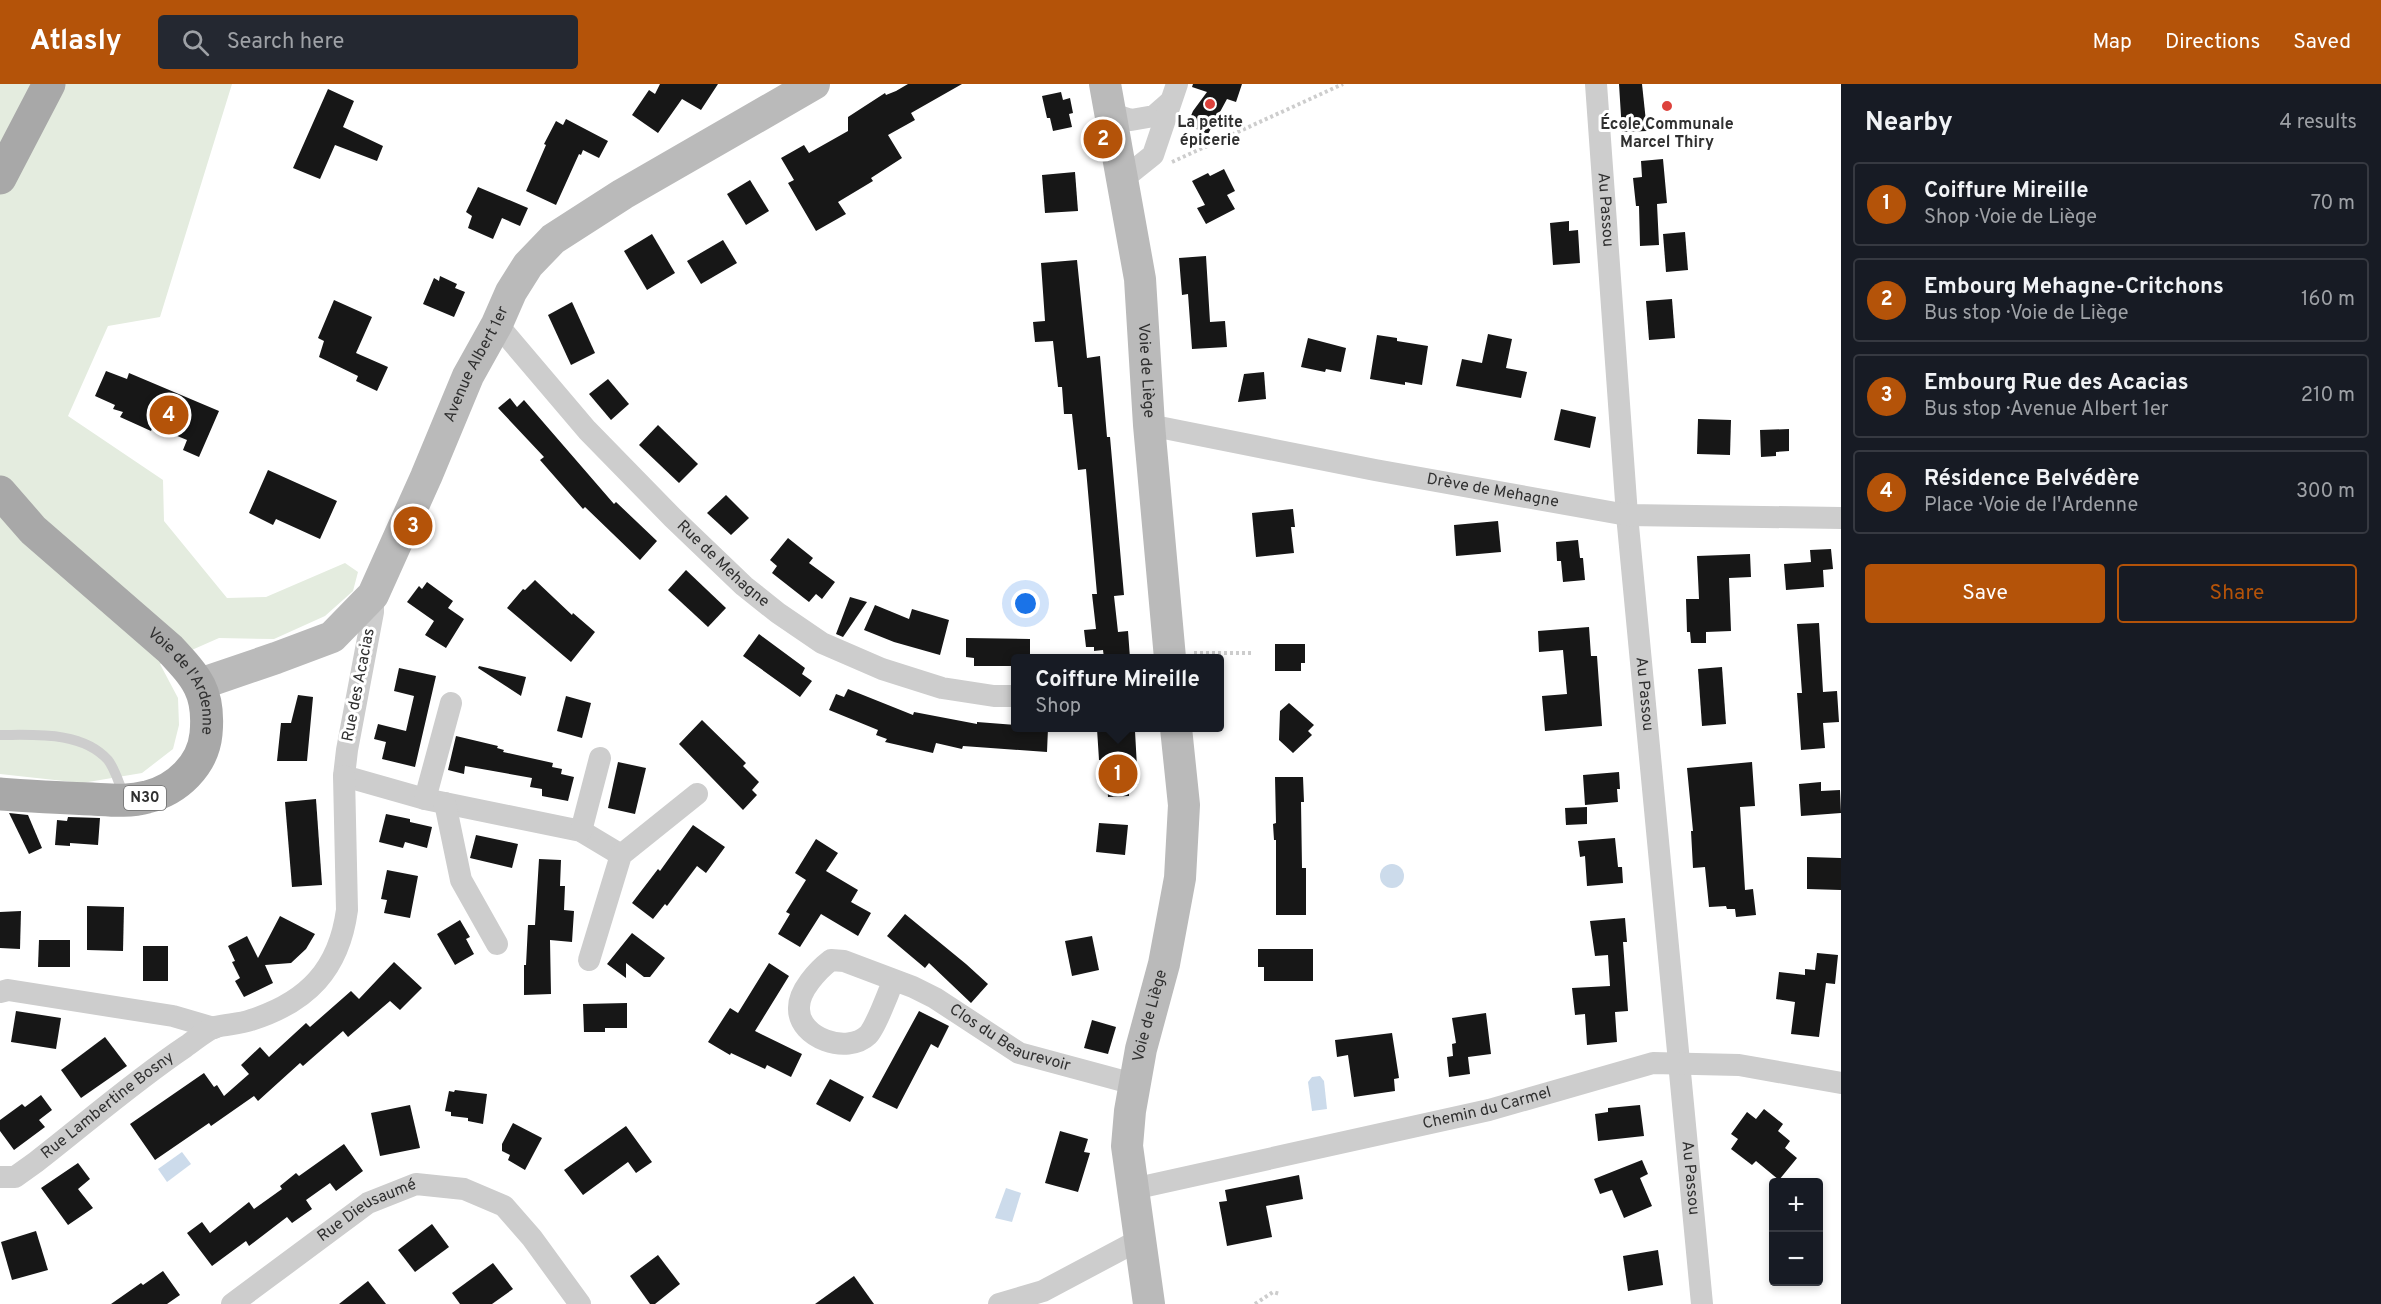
<!DOCTYPE html>
<html lang="en">
<head>
<meta charset="utf-8">
<style>
  :root { --surface:#171b24; --page:#242831; --text:#f1f3f6; --muted:#9ea1a6; --line:#363941; --accent:#b45309 }
  body { margin:0; font-family:Overpass,sans-serif; background:var(--page); color:var(--text) }
  .controls { position:absolute; right:18px; bottom:18px; display:grid; overflow:hidden; border-radius:6px; box-shadow:0 3px 9px #0003 }
  .controls button { width:54px; height:54px; display:grid; place-items:center; padding:0; border:0; border-bottom:2px solid var(--line); background:var(--surface); color:var(--text); font:30px sans-serif }
  .you { position:absolute; left:1026px; top:520px; width:21px; height:21px; margin:-15px; border:4px solid #fff; border-radius:50%; background:#1a73e8; box-shadow:0 0 0 9px #1a73e833 }
  .badge { display:grid; place-items:center; width:39px; height:39px; border-radius:50%; background:var(--accent); color:#fff; font-size:20px; font-weight:700 }
  .pin { position:absolute; translate:-50% -50%; border:3px solid #fff; box-shadow:0 2px 6px #0006 }
  .popup { position:absolute; left:1011px; top:570px; width:213px; height:78px; box-sizing:border-box; display:grid; place-content:center; border-radius:6px; background:var(--surface); filter:drop-shadow(0 2px 4px #0005); font-size:20px; white-space:nowrap; color:var(--muted) }
  .popup b { font-size:22px; color:var(--text) }
  .popup::after { content:''; position:absolute; left:50%; top:100%; margin-left:-12px; border:12px solid transparent; border-top-color:var(--surface) }
  .list { margin:0; padding:0; list-style:none }
  h2 { display:flex; justify-content:space-between; align-items:center; height:78px; margin:0; padding:0 24px; font-size:26px }
  h2 small { font-size:20px; font-weight:400; color:var(--muted) }
  .list li { display:grid; grid-template-columns:39px 1fr auto; gap:18px; align-items:center; box-sizing:border-box; height:84px; margin:0 12px 12px; padding:0 12px; border:2px solid var(--line); border-radius:6px }
  .list b { display:block; font-size:22px; white-space:nowrap }
  .list p { margin:0; font-size:20px; white-space:nowrap; color:var(--muted) }
  .list em { font-size:20px; font-style:normal; color:var(--muted) }
  .actions { display:flex; gap:12px; padding:18px 24px }
  .actions a { flex:1; padding:14px 0; border:2px solid var(--accent); border-radius:6px; text-align:center; font-size:21px; color:var(--accent) }
  .actions .main { background:var(--accent); color:#fff }
  .icon { flex:none; width:33px; height:33px; fill:none; stroke:currentColor; stroke-width:2; stroke-linecap:round; stroke-linejoin:round }
  .map { position:relative; flex:none; width:1841px; height:1220px; overflow:hidden }
  header { display:flex; align-items:center; gap:36px; box-sizing:border-box; height:84px; padding:0 30px; background:var(--accent); color:#fff }
  header strong { font-size:28px }
  nav { display:flex; gap:33px; margin-inline-start:auto; font-size:21px }
  .search { width:420px; height:54px; background:var(--page); display:flex; align-items:center; gap:15px; box-sizing:border-box; padding:0 21px; border-radius:6px; color:var(--muted); font-size:22px }
  main { display:flex }
  aside { flex:1; background:var(--surface) }
  .map>svg:first-child { display:block }
  .green { fill:#e4ecdf }
  .water { fill:#ccdbeb }
  .building { fill:#171717 }
  .lines { fill:none; stroke-linecap:round; stroke-linejoin:round }
  .path { stroke:#cdcdcd; stroke-width:4; stroke-dasharray:3 3; stroke-linecap:butt }
  .lane { stroke:#cdcdcd; stroke-width:10 }
  .street { stroke:#cdcdcd; stroke-width:22 }
  .secondary { stroke:#bababa; stroke-width:32 }
  .primary { stroke:#a8a8a8; stroke-width:33 }
  .poi-dot { fill:#dd423c; stroke:#fff; stroke-width:2 }
  .labels { text-anchor:middle; dominant-baseline:central; stroke-width:6; stroke-linejoin:round; paint-order:stroke }
  .shield { fill:#fff; stroke:#6e6e6e; stroke-width:1.5 }
  .shield-label { font-size:15px; font-weight:bold; fill:#303030 }
  .poi-label { font-size:16px; font-weight:bold; fill:#303030; stroke:#fff }
  .street-label { font-size:16px; fill:#303030; stroke:#fff }
</style>
</head>
<body>
<header>
<strong>Atlasly</strong>
<div class="search"><svg class="icon" aria-label="search" viewBox="0 0 24 24"><circle cx="10" cy="10" r="6"/><path d="M15 15l6 6"/></svg>Search here</div>
<nav><a>Map</a><a>Directions</a><a>Saved</a></nav>
</header>
<main>
<div class="map">
<svg width="1841" height="1220" viewBox="0 0 1841 1220">
  <rect width="100%" height="100%" fill="#fff"/>
  <path class="green" d="M0,0H232L160,233L108,242L68,332L163,396L164,437L227,514L266,513L345,479L358,488L353,507L325,532L274,555L219,554L160,580L178,614L179,641L173,665L142,689L82,699L0,690Z"/>
  <g class="water">
    <circle cx="1392" cy="792" r="12"/>
    <path d="M1320,992L1324,997L1327,1025L1312,1027L1308,998L1312,993Z"/>
    <path d="M182,1068L191,1080L167,1098L158,1085Z"/>
    <path d="M1006,1104L1021,1109L1012,1138L995,1134Z"/>
  </g>
  <g class="building">
    <path d="M660,0H718L701,26L682,15L658,49L632,31L649,6L655,10Z"/>
    <path d="M908,0H962L911,29L915,36L888,51L902,74L871,94L873,97L838,118L846,130L816,147L788,99L794,96L781,74L804,61L809,69L848,47V33L885,9L886,11L896,7Z"/>
    <path d="M1193,0H1242L1236,18L1227,15L1208,50L1187,41L1193,27L1207,8L1192,3Z"/>
    <path d="M1619,0H1642L1647,47L1622,48Z"/>
    <path d="M328,5L354,17L343,43L383,62L377,77L335,61L320,95L293,84Z"/>
    <path d="M1061,8L1063,16L1070,14L1073,29L1069,30L1072,43L1053,47L1050,34H1047L1042,12Z"/>
    <path d="M566,35L608,57L599,74L583,66L581,71L579,70L556,121L526,107L546,61L544,60L556,37L563,41Z"/>
    <path d="M1663,75L1667,119L1657,120L1659,161L1640,162L1639,122H1636L1633,94L1642,93L1641,77Z"/>
    <path d="M1224,85L1235,107L1227,111L1235,125L1206,140L1197,124L1205,121L1192,97L1208,89L1210,92Z"/>
    <path d="M1075,88L1078,127L1045,129L1042,91Z"/>
    <path d="M750,96L769,127L746,141L727,110Z"/>
    <path d="M478,103L528,124L520,142L502,134L493,155L468,144L472,132L466,128Z"/>
    <path d="M1569,137V147L1578,146L1580,179L1553,181L1550,139Z"/>
    <path d="M1685,148L1688,186L1666,188L1663,150Z"/>
    <path d="M652,150L675,189L647,206L624,167Z"/>
    <path d="M723,156L737,179L701,200L687,177Z"/>
    <path d="M1206,172L1210,238L1225,237L1227,263L1192,265L1188,210L1182,211L1179,174Z"/>
    <path d="M1077,176L1087,274L1100,272L1107,353H1110L1124,511L1114,512L1118,548L1128,547L1130,574H1104L1103,566L1094,567V563H1086L1084,546L1096,545L1092,510H1097L1086,385L1078,386L1072,330H1064L1062,303H1058L1053,257L1035,258L1033,238L1045,237L1041,179Z"/>
    <path d="M440,192L457,200L455,204L465,208L454,233L423,220L434,194L439,197Z"/>
    <path d="M1672,215L1675,254L1649,256L1646,217Z"/>
    <path d="M334,216L372,233L356,269L388,283L377,307L356,297L358,292L319,273L324,257L318,254Z"/>
    <path d="M572,218L595,269L571,281L548,231Z"/>
    <path d="M1488,250L1512,255L1506,284L1527,288L1521,314L1456,302L1462,275L1482,279Z"/>
    <path d="M1377,251L1397,254V257L1428,262L1422,301L1405,298V301L1370,295Z"/>
    <path d="M1308,254L1346,264L1341,288L1326,285L1325,288L1301,283Z"/>
    <path d="M106,287L127,295L129,289L219,327L199,373L183,366L187,356L153,342L151,347L120,333L123,328L113,325L115,321L95,312Z"/>
    <path d="M1264,288L1266,315L1238,318L1244,290Z"/>
    <path d="M608,295L629,320L611,336L589,310Z"/>
    <path d="M510,314L517,323L524,316L614,420L616,418L657,457L640,476L585,423L583,425L540,376L544,373L498,324Z"/>
    <path d="M1561,325L1596,333L1590,364L1554,356Z"/>
    <path d="M1698,335L1731,336L1730,371L1697,370Z"/>
    <path d="M658,341L698,380L679,399L639,361Z"/>
    <path d="M1789,345V367L1776,368V372L1761,373L1760,346Z"/>
    <path d="M268,386L337,417L320,455L276,435L273,441L249,429Z"/>
    <path d="M726,411L749,434L731,451L707,429Z"/>
    <path d="M1293,425L1295,443H1291L1294,469L1256,473L1252,429Z"/>
    <path d="M1498,437L1501,468L1456,472L1454,441Z"/>
    <path d="M788,454L813,474L809,479L835,498L822,515L816,510L809,518L772,489L777,482L770,476Z"/>
    <path d="M1578,456L1580,474H1583L1585,496L1563,498L1561,477H1557L1556,458Z"/>
    <path d="M1831,465L1833,485L1823,486L1824,503L1786,506L1784,480L1811,478L1810,466Z"/>
    <path d="M1750,470L1751,493L1729,494L1731,547L1706,548V559H1691L1690,548H1687L1686,515H1699L1697,472Z"/>
    <path d="M686,486L726,524L708,543L668,506Z"/>
    <path d="M535,496L572,531L573,529L595,548L571,578L507,524L523,505L525,506Z"/>
    <path d="M427,498L453,517L448,524L464,535L446,564L425,551L434,537L407,518L419,502L422,505Z"/>
    <path d="M850,513L867,518L843,553L836,550Z"/>
    <path d="M875,521L909,535L912,525L949,536L940,571L894,558L864,546Z"/>
    <path d="M1819,539L1823,608L1837,607L1839,638L1823,639L1825,664L1801,666L1797,609H1802L1797,540Z"/>
    <path d="M1589,543L1591,572H1597L1602,642L1545,647L1542,612L1567,610L1563,566L1539,568L1538,547Z"/>
    <path d="M759,550L805,584L802,590L812,597L800,613L743,572Z"/>
    <path d="M966,554L1030,555V573L1016,574V582H974V574L966,573Z"/>
    <path d="M1275,560H1305V579H1301V587H1275Z"/>
    <path d="M479,582L526,593L521,612L478,584Z"/>
    <path d="M1722,583L1726,640L1702,642L1698,585Z"/>
    <path d="M399,584L436,592L415,683L382,675L386,658L374,655L378,640L406,647L414,612L394,607Z"/>
    <path d="M848,605L913,631L914,628L977,640V638L1016,641V644H1048L1047,668L963,662L962,665L936,659L933,669L885,658L887,655L876,651L878,646L829,626L836,610L844,613Z"/>
    <path d="M298,611L313,613L307,677H277L281,639H291Z"/>
    <path d="M566,612L591,619L582,654L557,647Z"/>
    <path d="M1289,619L1314,641L1308,647L1312,651L1293,669L1279,656L1280,627Z"/>
    <path d="M702,636L746,679L743,682L759,698L752,706L757,711L743,726L679,660Z"/>
    <path d="M1121,644V648L1135,647L1138,701H1129V712L1108,713L1106,676H1099L1097,645Z"/>
    <path d="M456,652L498,662L497,664L504,666L503,668L553,679L552,683L562,685L561,690L574,693L568,717L542,712V705L530,703L532,694L465,682L464,690L448,686Z"/>
    <path d="M618,678L646,684L635,730L608,724Z"/>
    <path d="M1752,678L1755,722L1740,723L1745,806L1753,805L1756,831L1736,833L1735,825H1727L1726,822L1709,823L1705,783L1693,784L1691,747H1693L1687,684Z"/>
    <path d="M1619,688L1620,705H1617L1618,718L1585,721L1583,691Z"/>
    <path d="M1275,693H1303L1304,718H1301L1302,784H1306V831H1276V756H1274L1273,740L1276,739Z"/>
    <path d="M1821,698V707L1840,706L1841,729L1801,732L1799,700Z"/>
    <path d="M316,715L322,801L292,803L285,718Z"/>
    <path d="M1587,723V740L1566,741L1565,724Z"/>
    <path d="M9,729L28,731L42,764L29,770Z"/>
    <path d="M386,730L410,735V738L432,743L427,764L405,758L403,764L379,758Z"/>
    <path d="M68,733L100,734L98,761L70,759V762L55,761L57,736L67,737Z"/>
    <path d="M1099,739L1128,741L1125,771L1096,768Z"/>
    <path d="M693,741L725,763L706,789L697,782L667,822L665,820L653,835L632,819L658,785L660,787Z"/>
    <path d="M476,751L518,760L512,784L470,774Z"/>
    <path d="M1615,754L1618,783H1622L1623,799L1587,802L1585,772L1580,773L1578,757Z"/>
    <path d="M816,755L838,769L826,787L858,806L851,818L871,829L858,852L821,830L800,863L778,850L790,830L786,828L806,796L795,789Z"/>
    <path d="M1807,773L1841,774V806L1807,805Z"/>
    <path d="M539,775L561,776L560,802H565L564,826L574,827L572,858L550,856L551,910L524,911V881H526L528,841H535Z"/>
    <path d="M387,786L418,792L410,834L384,829L387,816L381,815Z"/>
    <path d="M87,822L124,823L123,867L87,866Z"/>
    <path d="M21,827L20,865L0,864V828Z"/>
    <path d="M905,830L966,880L988,900L971,919L929,879L925,884L887,852Z"/>
    <path d="M280,832L315,850L306,865L291,879L265,881L273,899L244,913L235,897L240,894L232,878L235,877L228,862L247,852L258,874Z"/>
    <path d="M1625,834L1627,858H1623L1628,927L1615,928L1617,958L1587,961L1585,930L1575,931L1572,904L1610,902L1608,871L1595,872L1590,837Z"/>
    <path d="M460,836L470,853L466,855L474,870L455,881L437,850Z"/>
    <path d="M632,849L665,874L650,893H644L626,879V894L607,880Z"/>
    <path d="M1092,852L1099,886L1072,892L1065,857Z"/>
    <path d="M39,856H70V883H38Z"/>
    <rect x="143" y="862" width="25" height="35"/>
    <path d="M1258,865H1313V897H1264V883H1258Z"/>
    <path d="M1817,869L1838,871L1835,900L1826,899L1819,953L1791,950L1795,918L1776,915L1779,888L1805,891V885L1815,886Z"/>
    <path d="M394,878L422,904L400,926L390,917L348,953L343,947L303,982L300,979L258,1017L254,1012L211,1042L209,1039L155,1076L130,1040L204,989L214,1003L217,1001L224,1012L249,990L241,981L260,963L269,973L306,939L310,943L351,907L359,915Z"/>
    <path d="M769,879L789,892L755,947L802,970L791,993L767,981L765,985L731,969L730,971L708,958L730,924L738,929Z"/>
    <path d="M627,919V944H605V948H584L583,920Z"/>
    <path d="M16,927L61,934L56,965L11,958Z"/>
    <path d="M919,927L949,942L938,964L931,960L897,1025L872,1013Z"/>
    <path d="M1486,929L1491,970L1468,973L1470,990L1449,993L1447,973L1453,972L1452,960L1456,959L1452,934Z"/>
    <path d="M1092,936L1116,943L1108,970L1084,964Z"/>
    <path d="M1392,949L1399,994L1394,995L1395,1007L1354,1013L1348,971L1337,973L1335,956Z"/>
    <path d="M105,953L127,982L81,1014L61,986Z"/>
    <path d="M830,995L864,1013L850,1038L816,1020Z"/>
    <path d="M455,1006L487,1010L483,1040L468,1037V1034L451,1032V1028L445,1027L449,1007L454,1008Z"/>
    <path d="M41,1011L52,1026L39,1036L45,1043L14,1066L0,1047V1036L22,1020L25,1023Z"/>
    <path d="M410,1021L420,1064L380,1072L371,1029Z"/>
    <path d="M1640,1021L1644,1052L1598,1057L1595,1030L1608,1028V1024Z"/>
    <path d="M1764,1025L1783,1040L1778,1047L1790,1057L1785,1064L1797,1074L1779,1096L1756,1077L1752,1081L1731,1065L1738,1055L1731,1050L1747,1028L1756,1035Z"/>
    <path d="M513,1039L542,1054L525,1086L508,1076L510,1071L502,1067V1060Z"/>
    <path d="M626,1042L652,1078L636,1089L628,1078L583,1111L564,1086Z"/>
    <path d="M1060,1047L1088,1055L1084,1068L1090,1069L1078,1108L1045,1099Z"/>
    <path d="M344,1060L363,1087L336,1107L330,1099L306,1116L312,1125L292,1139L287,1133L249,1162L246,1157L212,1182L187,1149L202,1138L210,1149L249,1118L254,1125L282,1105L280,1102L296,1089L299,1092Z"/>
    <path d="M1642,1076L1648,1090L1640,1094L1652,1122L1624,1134L1612,1106L1600,1110L1594,1095Z"/>
    <path d="M78,1079L90,1095L78,1105L93,1124L68,1141L41,1104Z"/>
    <path d="M1299,1091L1303,1115L1266,1122L1272,1153L1227,1162L1219,1118L1227,1117L1225,1106Z"/>
    <path d="M432,1140L449,1163L415,1188L398,1166Z"/>
    <path d="M36,1147L48,1186L12,1196L1,1158Z"/>
    <path d="M1658,1166L1663,1201L1628,1207L1623,1172Z"/>
    <path d="M658,1171L680,1200L655,1220H650L630,1192Z"/>
    <path d="M493,1179L513,1205L492,1220H460L452,1209Z"/>
    <path d="M163,1187L180,1211L167,1220H111L141,1199L143,1201Z"/>
    <path d="M854,1192L874,1220H815Z"/>
    <path d="M368,1197L386,1220H339Z"/>
  </g>
  <g class="lines">
    <g class="path">
      <path d="M1172,78L1343,0"/>
      <path d="M1194,569H1253"/>
      <path d="M1255,1220L1273,1208L1280,1210"/>
    </g>
    <path class="lane" d="M0,651C35,651 82,647 108,676C115,685 119,700 124,711"/>
    <g class="street">
      <path id="s1" d="M1596,0L1627,431L1702,1220"/>
      <path d="M1112,30L1131,36L1154,32L1170,18"/>
      <path d="M1123,95L1153,71L1177,0"/>
      <path id="s2" d="M497,240L587,346L673,434L744,502L778,529L822,559L882,585L942,604L994,612H1016"/>
      <path id="s3" d="M1149,341L1375,386L1627,431L1841,434"/>
      <path d="M373,511V528L347,666L344,692L425,715L581,747L621,771"/>
      <path d="M425,715L451,619"/>
      <path d="M445,719L461,796L497,860"/>
      <path d="M581,747L600,674"/>
      <path d="M589,876L621,771L697,710"/>
      <path id="s4" d="M893,897C889,908 875,944 868,951C847,971 799,954 799,925C798,907 818,886 831,876L844,877L913,903L935,914L1019,969L1134,1000"/>
      <path d="M0,908L8,906L173,932L214,944"/>
      <path id="s5" d="M0,1093H15L36,1078C85,1040 133,998 185,963C194,957 205,947 215,943C227,940 240,940 251,936C308,918 339,885 347,826L344,692"/>
      <path id="s6" d="M1133,1105L1489,1026L1653,979L1739,981L1841,999"/>
      <path id="s7" d="M232,1220L368,1119L416,1100L464,1105L504,1122L532,1154L580,1220"/>
      <path d="M999,1220L1043,1207L1139,1156"/>
    </g>
    <g class="secondary">
      <path id="s8" d="M1105,0L1140,195L1149,341L1170,574"/>
      <path id="s9" d="M200,600L276,574L332,553L373,511L426,393L468,292L497,240L511,208L528,181L553,155L623,110L814,0"/>
      <path id="s10" d="M1149,1220L1127,1062L1130,1027L1141,965L1164,880L1180,794L1184,721L1176,644"/>
    </g>
    <g class="primary">
      <path d="M0,94L49,0"/>
      <path id="s11" d="M0,408L33,446L170,565C197,594 210,608 206,650C203,681 177,706 147,713C129,718 111,716 92,715C61,714 31,712 0,710"/>
    </g>
  </g>
  <g class="poi-dot">
    <circle cx="1210" cy="20" r="6"/>
    <circle cx="1667" cy="22" r="6"/>
  </g>
  <g class="labels">
    <rect class="shield" x="124" y="702" width="42" height="24" rx="4.5"/>
    <g class="shield-label">
      <text x="145" y="714">N30</text>
    </g>
    <g class="poi-label">
      <text x="1210" y="39">La petite<tspan x="1210" dy="18">épicerie</tspan></text>
      <text x="1667" y="41">École Communale<tspan x="1667" dy="18">Marcel Thiry</tspan></text>
    </g>
    <g class="street-label">
      <text stroke="none"><textPath href="#s1" startOffset="126">Au Passou</textPath></text>
      <text stroke="none"><textPath href="#s9" startOffset="452">Avenue Albert 1er</textPath></text>
      <text stroke="none"><textPath href="#s8" startOffset="290">Voie de Liège</textPath></text>
      <text stroke="none"><textPath href="#s3" startOffset="350">Drève de Mehagne</textPath></text>
      <text stroke="none"><textPath href="#s2" startOffset="330">Rue de Mehagne</textPath></text>
      <text stroke="none"><textPath href="#s11" startOffset="267">Voie de l'Ardenne</textPath></text>
      <text transform="translate(359 601) rotate(-79)">Rue des Acacias</text>
      <text stroke="none"><textPath href="#s1" startOffset="612">Au Passou</textPath></text>
      <text stroke="none"><textPath href="#s10" startOffset="292">Voie de Liège</textPath></text>
      <text stroke="none"><textPath href="#s4" startOffset="406">Clos du Beaurevoir</textPath></text>
      <text stroke="none"><textPath href="#s5" startOffset="132">Rue Lambertine Bosny</textPath></text>
      <text stroke="none"><textPath href="#s6" startOffset="363">Chemin du Carmel</textPath></text>
      <text stroke="none"><textPath href="#s1" startOffset="1098">Au Passou</textPath></text>
      <text stroke="none"><textPath href="#s7" startOffset="165">Rue Dieusaumé</textPath></text>
    </g>
  </g>
</svg>
<div class="controls">
<button>+</button>
<button>−</button>
</div>
<div class="you"></div>
<div class="pin badge" style="left:1118px;top:690px">1</div>
<div class="popup"><b>Coiffure Mireille</b>Shop</div>
<div class="pin badge" style="left:1103px;top:55px">2</div>
<div class="pin badge" style="left:413px;top:442px">3</div>
<div class="pin badge" style="left:169px;top:331px">4</div>
</div>
<aside>
<h2>Nearby<small>4 results</small></h2>
<ul class="list">
<li><span class="badge">1</span><div><b>Coiffure Mireille</b><p>Shop · Voie de Liège</p></div><em>70 m</em></li>
<li><span class="badge">2</span><div><b>Embourg Mehagne-Critchons</b><p>Bus stop · Voie de Liège</p></div><em>160 m</em></li>
<li><span class="badge">3</span><div><b>Embourg Rue des Acacias</b><p>Bus stop · Avenue Albert 1er</p></div><em>210 m</em></li>
<li><span class="badge">4</span><div><b>Résidence Belvédère</b><p>Place · Voie de l'Ardenne</p></div><em>300 m</em></li>
</ul>
<div class="actions"><a class="main">Save</a><a>Share</a></div>
</aside>
</main>
</body>
</html>
